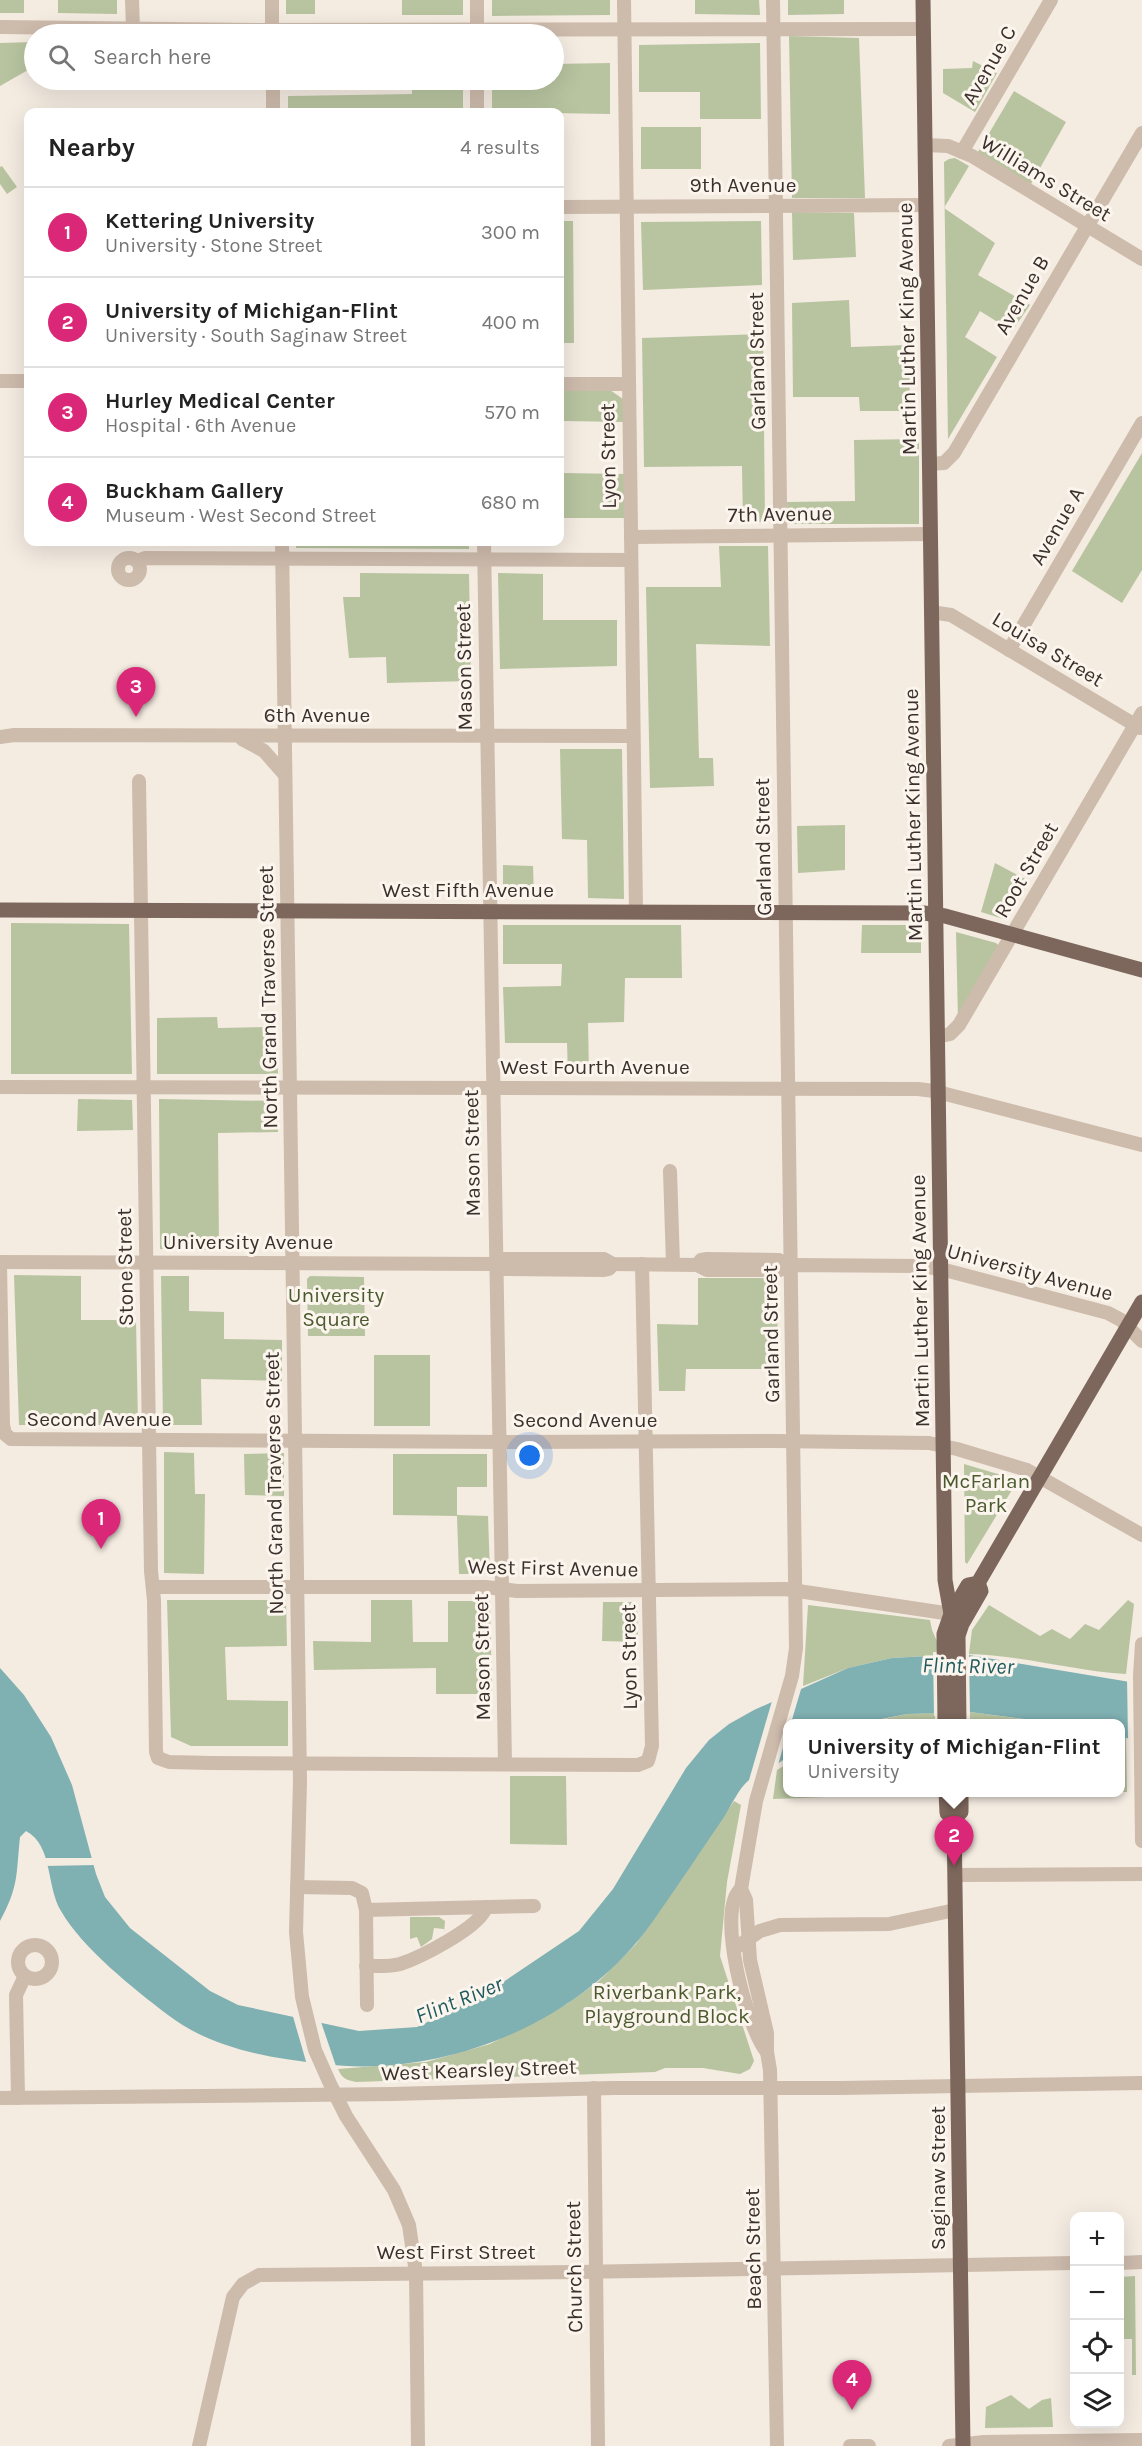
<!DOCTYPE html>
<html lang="en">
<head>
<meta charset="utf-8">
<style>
  :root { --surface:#fff; --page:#f6f6f6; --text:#222; --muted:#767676; --line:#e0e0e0; --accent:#db2777 }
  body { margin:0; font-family:Karla,sans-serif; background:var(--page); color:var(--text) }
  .controls { position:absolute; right:18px; bottom:18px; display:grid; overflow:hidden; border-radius:12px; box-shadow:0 6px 24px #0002 }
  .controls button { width:54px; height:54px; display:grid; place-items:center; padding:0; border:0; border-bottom:2px solid var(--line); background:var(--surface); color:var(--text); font:30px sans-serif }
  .you { position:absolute; left:530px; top:1456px; width:21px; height:21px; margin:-15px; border:4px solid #fff; border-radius:50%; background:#1a73e8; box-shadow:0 0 0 9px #1a73e833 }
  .badge { display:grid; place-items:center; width:39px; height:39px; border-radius:50%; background:var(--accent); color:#fff; font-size:20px; font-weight:700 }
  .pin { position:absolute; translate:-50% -50px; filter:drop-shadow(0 2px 3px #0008) }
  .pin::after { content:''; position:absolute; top:32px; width:21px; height:18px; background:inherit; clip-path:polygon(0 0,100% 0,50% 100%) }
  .popup { position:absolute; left:783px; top:1719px; width:342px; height:78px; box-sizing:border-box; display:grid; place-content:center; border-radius:12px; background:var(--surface); filter:drop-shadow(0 2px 4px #0005); font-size:20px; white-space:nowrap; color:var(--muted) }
  .popup b { font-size:22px; color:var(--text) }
  .popup::after { content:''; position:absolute; left:50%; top:100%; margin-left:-12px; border:12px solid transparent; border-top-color:var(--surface) }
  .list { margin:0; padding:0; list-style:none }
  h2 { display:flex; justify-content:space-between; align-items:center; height:78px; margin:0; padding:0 24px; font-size:26px }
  h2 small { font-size:20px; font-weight:400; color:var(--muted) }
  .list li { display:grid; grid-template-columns:39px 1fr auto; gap:18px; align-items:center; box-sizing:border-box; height:90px; padding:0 24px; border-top:2px solid var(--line) }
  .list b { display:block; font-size:22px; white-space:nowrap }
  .list p { margin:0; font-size:20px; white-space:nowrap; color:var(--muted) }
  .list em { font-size:20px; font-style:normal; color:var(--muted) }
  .icon { flex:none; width:33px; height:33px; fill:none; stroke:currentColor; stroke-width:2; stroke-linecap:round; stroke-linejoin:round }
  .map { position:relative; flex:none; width:1142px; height:2446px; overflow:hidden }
  .search { position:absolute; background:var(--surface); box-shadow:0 6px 24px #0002; left:24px; top:24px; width:540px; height:66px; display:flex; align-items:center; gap:15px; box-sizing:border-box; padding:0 21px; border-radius:33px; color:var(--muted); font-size:22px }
  .panel { position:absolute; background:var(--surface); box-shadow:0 6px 24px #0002; left:24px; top:108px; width:540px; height:438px; border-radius:12px }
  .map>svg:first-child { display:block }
  .green { fill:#b8c4a0 }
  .water { fill:#7fb0b2 }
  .pier { fill:#f4ebe1 }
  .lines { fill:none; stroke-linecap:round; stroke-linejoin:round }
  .minor { stroke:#cdbbac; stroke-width:14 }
  .major { stroke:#7d675c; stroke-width:15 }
  .labels { text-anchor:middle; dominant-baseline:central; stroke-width:6; stroke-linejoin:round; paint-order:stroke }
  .street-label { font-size:21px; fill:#3b302b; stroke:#fbf5ee }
  .park-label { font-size:21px; fill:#4a5a2e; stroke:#fbf5ee }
  .water-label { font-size:22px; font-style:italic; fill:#1f5a5e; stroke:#fbf5ee }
</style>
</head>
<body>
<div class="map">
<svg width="1142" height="2446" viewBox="0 0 1142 2446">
  <rect width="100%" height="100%" fill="#f4ebe1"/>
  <g class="green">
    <rect x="0" y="0" width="24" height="13"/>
    <path d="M58,0H117V14L58,13Z"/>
    <rect x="286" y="0" width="29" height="14"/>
    <rect x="402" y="0" width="61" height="15"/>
    <path d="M492,0H610V15L492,16Z"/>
    <path d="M695,0H759L760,15L695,14Z"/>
    <path d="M788,0H844V14L788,15Z"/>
    <path d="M789,36L859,38L865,198H792Z"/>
    <path d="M34,42V70H28L0,86V43Z"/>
    <path d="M760,43L761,119H700V92H639V45Z"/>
    <path d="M973,61L997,73L975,112L943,93V69L972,68Z"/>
    <path d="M610,63V114L492,112V80H554V64Z"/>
    <path d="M412,80H463V112H288V96L412,94Z"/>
    <path d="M1014,91L1066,122L1031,184L978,152Z"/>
    <rect x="641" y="127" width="60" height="42"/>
    <path d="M955,158L969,166L944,208L995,243L978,275L1030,305L1012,331L980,311L965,337L997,357L948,439L944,162L949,159Z"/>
    <path d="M2,166L17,187L7,194L0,184V167Z"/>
    <path d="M792,212L854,213L856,257L793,260Z"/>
    <path d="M560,221H573L574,343H560Z"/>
    <path d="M761,221L762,285L643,290L641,222Z"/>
    <path d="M849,300L851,347L909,345L910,411H860L859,397H793L792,303Z"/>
    <path d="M763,334L765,522L743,523L742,466L644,467L642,338Z"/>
    <path d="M610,390L623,399L624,422L563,421V473L624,474L627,518H564V487H560V391Z"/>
    <path d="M919,439V524H788L787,502L855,501L854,440Z"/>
    <path d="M1142,453V570L1122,603L1072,571Z"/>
    <path d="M296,542H469V549L296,548Z"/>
    <path d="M719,546H768L770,646L696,644L699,758H713L714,786L650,788L646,587H721Z"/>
    <path d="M360,573L469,574L471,681L387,683L386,657L349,658L343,597H360Z"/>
    <path d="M498,573L543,574V620H617V666L500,669Z"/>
    <path d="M560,749H622L624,899L588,898L587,840L562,839Z"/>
    <path d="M845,825V870L798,873L797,826Z"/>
    <path d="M995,863L1029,881L1007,920L981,912Z"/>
    <path d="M503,865L533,866L534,897H503Z"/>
    <path d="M11,923L129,924L132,1074H11Z"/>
    <path d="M503,925H681L682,978H625L624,1022L588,1023L589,1075H568L567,1043H505L503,987L561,986L562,964H503Z"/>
    <path d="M862,925H921V953H861Z"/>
    <path d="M956,932L996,943L999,946L958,1019Z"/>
    <path d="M217,1017L218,1028L275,1027L278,1074H157V1018Z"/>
    <path d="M78,1099L132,1100L133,1130L77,1131Z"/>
    <path d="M159,1099L277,1101L278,1132L218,1133L219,1250L160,1249Z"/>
    <path d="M14,1275L81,1276V1320H136L138,1425H19Z"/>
    <path d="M161,1276H189V1311L224,1312V1339L282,1340V1381L201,1379L202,1425H163Z"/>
    <path d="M310,1276L364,1277L365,1336H308L307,1279Z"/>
    <path d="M698,1278H777L778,1369H686L685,1391H659L657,1324L698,1325Z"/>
    <rect x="374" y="1355" width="56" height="71"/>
    <path d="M164,1452L194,1453L195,1494H205L204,1574L164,1573Z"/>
    <path d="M284,1453V1496L245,1495L244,1454Z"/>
    <path d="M393,1454H487V1487H457V1515L488,1516L490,1574H459L457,1516L393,1515Z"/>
    <path d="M964,1464L1018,1480L967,1564L965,1562Z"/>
    <path d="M167,1600H286L287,1646L225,1647L227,1700L288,1701V1746H191L171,1737Z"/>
    <path d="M371,1600H412L413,1642H448V1601H490L492,1694H436V1668L314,1670L313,1641L371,1642Z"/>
    <path d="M1128,1600L1134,1604L1126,1674C1072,1671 1018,1654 963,1654L969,1653L972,1630L989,1605L1040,1636L1052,1629L1070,1639L1085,1624L1099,1630Z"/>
    <path d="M603,1602H637L638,1642L602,1641Z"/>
    <path d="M808,1605L930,1620L932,1630L943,1655L892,1658L848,1668L803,1686Z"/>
    <path d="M970,1712L1052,1723H1056H970Z"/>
    <path d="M935,1713V1723L861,1724L907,1714Z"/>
    <path d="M1121,1737L1126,1738L1127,1792H1121Z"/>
    <path d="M787,1764L788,1792L934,1793L773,1799L777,1770Z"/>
    <path d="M510,1776H566L567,1845L510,1844Z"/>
    <path d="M734,1801L741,1805L727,1882L720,1956L754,2061L750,2069L740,2074L703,2068H665L655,2072L356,2082C347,2080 342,2079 338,2069L426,2062L490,2044L567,2004L599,1981L636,1944Z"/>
    <path d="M410,1917H439L445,1921L444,1933V1929L434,1928L432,1939L421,1947L417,1937L410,1939Z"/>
    <path d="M1135,2276L1136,2375H1132V2339H1120V2277Z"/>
    <path d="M1011,2395L1029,2409L1042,2400L1051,2398L1053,2427L985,2428L986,2407Z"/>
  </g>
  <path class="water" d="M963,1654L1142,1684V1741L1121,1737L1120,1724L1056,1723L970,1712L907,1714L861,1723L788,1724L787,1757C776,1767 760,1770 749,1780C739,1788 731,1806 724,1817C700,1852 677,1887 653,1921C583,2022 444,2079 324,2064C270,2058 212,2049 168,2015C134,1989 82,1948 61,1911C46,1886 53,1845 26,1831L20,1837C16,1875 19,1886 0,1921V1668L24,1695L51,1737L72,1785L96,1874L105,1897L130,1928L210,1991L238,2005L359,2031L417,2027L484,1995L579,1931L613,1889L686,1768L709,1740L729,1724L754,1710L848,1668L892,1658Z"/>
  <g class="pier">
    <path d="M963,1651L969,1652L970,1715L934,1716L933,1652Z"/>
    <path d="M1127,1678L1142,1681V1742L1128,1739Z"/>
    <path d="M802,1686L791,1723L788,1724L787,1734L778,1765L749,1780L772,1701Z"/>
    <path d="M42,1858H95L97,1865L44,1866Z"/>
    <path d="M292,2013L320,2019L337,2069L307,2065Z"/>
  </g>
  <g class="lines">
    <g class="minor">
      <path d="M132,0L133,29"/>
      <path d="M272,0V34"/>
      <path d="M477,0V34"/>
      <path d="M624,0L636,912"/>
      <path d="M773,0L796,1648L792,1676L756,1801L741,1889L746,1900L750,1960L767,2033V2052L770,2070L777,2446"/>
      <path d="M0,27L255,30L923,29"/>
      <path d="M273,80V112"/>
      <path d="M477,80V112"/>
      <path d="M925,145L948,146L972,156L1142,259"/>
      <path d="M962,152L1051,0"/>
      <path d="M560,207L926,205"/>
      <path d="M0,381H28"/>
      <path d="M560,384H628"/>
      <path d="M929,464L944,463L954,453L1142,133"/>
      <path d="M631,537L930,534"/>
      <path d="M282,542L300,1781L296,1932L302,1997L315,2050L331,2086L346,2116L394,2190L409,2225L416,2273L418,2446"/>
      <path d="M484,542L505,1764"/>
      <circle cx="129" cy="569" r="11"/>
      <path d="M137,561L145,558L631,560"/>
      <path d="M931,612L951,615L1140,728"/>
      <path d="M1009,650L1142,423"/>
      <path d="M0,737L14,735L633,736"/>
      <path d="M242,739L264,751L285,775"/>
      <path d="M139,781L151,1571L154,1600L156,1752L158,1758L169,1762L211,1763L638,1765L648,1761L652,1746L642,1264"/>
      <path d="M937,1037L950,1034L959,1025L1142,713"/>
      <path d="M0,1087L918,1089L934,1091L1142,1145"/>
      <path d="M670,1171L673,1264"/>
      <path d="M0,1262L495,1264L503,1269L604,1270L609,1269L613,1264"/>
      <path d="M495,1264L502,1259H604L613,1264L697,1265L707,1270H780L790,1265L920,1266L941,1269L1108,1313L1121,1320L1142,1341"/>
      <path d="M0,1265L3,1425L5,1434L11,1439L515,1442L775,1441L929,1443L957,1449L1027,1470L1142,1535"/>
      <path d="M697,1265L701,1260L707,1259L779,1260L790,1265"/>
      <path d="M153,1587H486L517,1591L785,1589L951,1614"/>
      <path d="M1142,1644L1140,1676L1142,1841"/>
      <path d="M955,1875L1142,1874"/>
      <path d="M297,1887L352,1888L362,1893L366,1910L367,2005"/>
      <path d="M741,1889C715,1909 747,2029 767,2052"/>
      <path d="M366,1910L534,1906"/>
      <circle cx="35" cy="1962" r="17"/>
      <path d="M734,1949L760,1931L780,1925L889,1924L955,1910"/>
      <path d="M366,1966C378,1966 389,1967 400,1964C419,1958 481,1927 486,1907"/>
      <path d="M594,2088L598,2446"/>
      <path d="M0,2098L393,2094L613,2088H840L1142,2083"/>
      <path d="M18,2098L16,1995L25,1976"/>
      <path d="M1120,2263L1142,2262"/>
      <path d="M199,2446L233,2297L243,2284L259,2275L578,2272L1074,2263"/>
      <path d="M850,2446H869"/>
      <path d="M949,2446L984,2442L1142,2440"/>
    </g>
    <g class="major">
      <path d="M923,0L945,1580L951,1614L963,1621"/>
      <path d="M0,910L924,913L945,916L1142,970"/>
      <path d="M945,1724L944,1634L951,1614L968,1585L978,1583L1142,1302"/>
      <path d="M959,1724L958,1636L962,1624L981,1591L978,1583"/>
      <path d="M946,1792L947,1813L954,1818"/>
      <path d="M954,1818L963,2446"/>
      <path d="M954,1818L961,1812V1792"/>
    </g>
  </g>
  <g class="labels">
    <g class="street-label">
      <text transform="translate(989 65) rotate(-60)">Avenue C</text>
      <text transform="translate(1046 178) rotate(31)">Williams Street</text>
      <text x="743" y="185">9th Avenue</text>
      <text transform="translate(1022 295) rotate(-60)">Avenue B</text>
      <text transform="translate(907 329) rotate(-91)">Martin Luther King Avenue</text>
      <text transform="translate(757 361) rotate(-91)">Garland Street</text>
      <text transform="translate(608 456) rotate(-91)">Lyon Street</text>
      <text transform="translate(780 514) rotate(-1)">7th Avenue</text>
      <text transform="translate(1057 526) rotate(-60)">Avenue A</text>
      <text transform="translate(1048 649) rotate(31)">Louisa Street</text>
      <text transform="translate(464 667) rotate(-91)">Mason Street</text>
      <text x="317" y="715">6th Avenue</text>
      <text transform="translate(913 815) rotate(-91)">Martin Luther King Avenue</text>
      <text transform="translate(763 847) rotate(-91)">Garland Street</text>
      <text transform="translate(1026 870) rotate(-60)">Root Street</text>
      <text x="468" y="890">West Fifth Avenue</text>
      <text transform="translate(268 997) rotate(-91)">North Grand Traverse Street</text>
      <text x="595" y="1067">West Fourth Avenue</text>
      <text transform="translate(472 1153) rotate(-91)">Mason Street</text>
      <text x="248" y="1242">University Avenue</text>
      <text transform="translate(125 1267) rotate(-91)">Stone Street</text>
      <text transform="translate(1030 1272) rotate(15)">University Avenue</text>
      <text transform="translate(920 1301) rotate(-91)">Martin Luther King Avenue</text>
      <text transform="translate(771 1334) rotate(-91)">Garland Street</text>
      <text x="99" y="1419">Second Avenue</text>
      <text x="585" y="1420">Second Avenue</text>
      <text transform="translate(274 1483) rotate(-91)">North Grand Traverse Street</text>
      <text transform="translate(553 1568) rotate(1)">West First Avenue</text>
      <text transform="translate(482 1657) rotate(-91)">Mason Street</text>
      <text transform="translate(629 1657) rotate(-91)">Lyon Street</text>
      <text transform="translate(479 2070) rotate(-2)">West Kearsley Street</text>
      <text transform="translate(938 2178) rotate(-90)">Saginaw Street</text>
      <text transform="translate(753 2249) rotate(-91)">Beach Street</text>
      <text x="456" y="2252">West First Street</text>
      <text transform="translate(574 2267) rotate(-91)">Church Street</text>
    </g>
    <g class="park-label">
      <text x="336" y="1295">University<tspan x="336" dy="24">Square</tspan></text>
      <text x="986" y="1481">McFarlan<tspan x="986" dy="24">Park</tspan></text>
      <text x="667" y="1992">Riverbank Park,<tspan x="667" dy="24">Playground Block</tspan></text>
    </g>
    <g class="water-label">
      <text transform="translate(968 1666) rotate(1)">Flint River</text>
      <text transform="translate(459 2000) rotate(-22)">Flint River</text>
    </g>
  </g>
</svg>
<div class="controls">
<button>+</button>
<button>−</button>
<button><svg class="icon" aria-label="locate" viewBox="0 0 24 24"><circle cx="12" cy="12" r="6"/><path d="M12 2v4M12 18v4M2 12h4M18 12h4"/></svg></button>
<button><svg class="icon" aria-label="layers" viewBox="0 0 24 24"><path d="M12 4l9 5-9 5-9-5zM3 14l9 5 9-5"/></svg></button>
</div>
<div class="you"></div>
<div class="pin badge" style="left:101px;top:1549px">1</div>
<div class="pin badge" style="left:954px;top:1866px">2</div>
<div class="popup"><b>University of Michigan-Flint</b>University</div>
<div class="pin badge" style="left:136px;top:717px">3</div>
<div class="pin badge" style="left:852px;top:2410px">4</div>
<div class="search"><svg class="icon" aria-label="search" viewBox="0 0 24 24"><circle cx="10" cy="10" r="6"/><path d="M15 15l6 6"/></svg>Search here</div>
<section class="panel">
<h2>Nearby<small>4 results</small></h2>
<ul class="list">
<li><span class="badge">1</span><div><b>Kettering University</b><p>University · Stone Street</p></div><em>300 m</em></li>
<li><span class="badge">2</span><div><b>University of Michigan-Flint</b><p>University · South Saginaw Street</p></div><em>400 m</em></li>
<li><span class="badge">3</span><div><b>Hurley Medical Center</b><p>Hospital · 6th Avenue</p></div><em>570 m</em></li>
<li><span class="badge">4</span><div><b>Buckham Gallery</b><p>Museum · West Second Street</p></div><em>680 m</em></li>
</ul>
</section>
</div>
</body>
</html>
